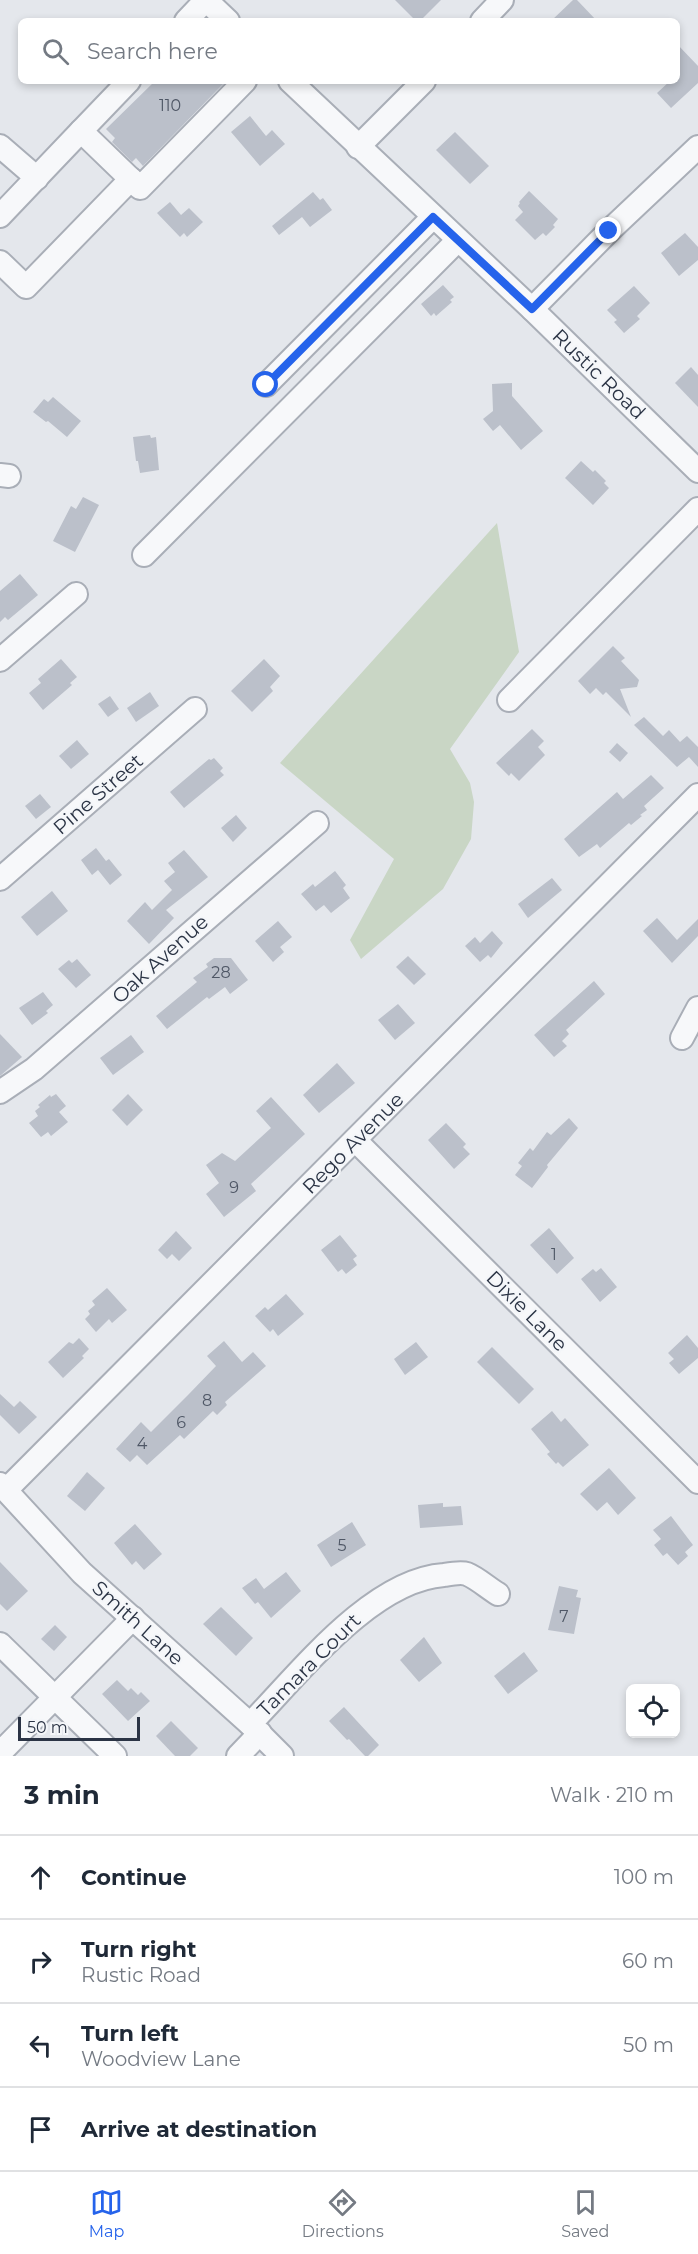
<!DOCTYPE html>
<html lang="en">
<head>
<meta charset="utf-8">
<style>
  :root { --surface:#fff; --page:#f6f6f7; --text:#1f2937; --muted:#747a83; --line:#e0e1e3; --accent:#2563eb }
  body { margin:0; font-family:Montserrat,sans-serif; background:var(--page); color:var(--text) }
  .controls { position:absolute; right:18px; bottom:18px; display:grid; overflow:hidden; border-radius:9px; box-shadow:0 3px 9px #0003 }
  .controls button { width:54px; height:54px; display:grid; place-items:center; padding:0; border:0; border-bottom:2px solid var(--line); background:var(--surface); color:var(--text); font:30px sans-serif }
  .scale { position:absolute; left:18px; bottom:15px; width:122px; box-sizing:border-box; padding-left:6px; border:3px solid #2b3445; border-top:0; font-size:16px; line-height:21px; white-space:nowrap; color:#2b3445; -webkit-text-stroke:4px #f4f6f9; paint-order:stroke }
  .stop { position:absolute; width:18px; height:18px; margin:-14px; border:4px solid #2563eb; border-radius:50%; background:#fff }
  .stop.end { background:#2563eb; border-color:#fff; box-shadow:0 2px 6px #0008 }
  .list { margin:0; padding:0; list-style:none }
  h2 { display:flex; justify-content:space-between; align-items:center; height:78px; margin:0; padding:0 24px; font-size:26px }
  h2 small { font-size:20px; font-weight:400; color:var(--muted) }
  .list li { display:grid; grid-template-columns:39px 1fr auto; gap:18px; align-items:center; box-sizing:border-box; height:84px; padding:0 24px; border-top:2px solid var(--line) }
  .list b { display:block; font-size:22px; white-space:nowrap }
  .list p { margin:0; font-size:20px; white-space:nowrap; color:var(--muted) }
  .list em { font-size:20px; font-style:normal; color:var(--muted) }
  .icon { flex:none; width:33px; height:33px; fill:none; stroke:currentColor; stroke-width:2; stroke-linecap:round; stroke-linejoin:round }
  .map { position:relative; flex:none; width:698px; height:1756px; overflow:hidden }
  .search { position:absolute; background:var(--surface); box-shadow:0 3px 9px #0003; left:18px; right:18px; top:18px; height:66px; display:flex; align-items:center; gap:15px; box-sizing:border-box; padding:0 21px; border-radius:9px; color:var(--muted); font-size:22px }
  .sheet { height:414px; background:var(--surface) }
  nav { display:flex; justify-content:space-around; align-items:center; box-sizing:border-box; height:84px; border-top:2px solid var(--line); background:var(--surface); font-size:16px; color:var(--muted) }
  nav a { display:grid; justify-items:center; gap:3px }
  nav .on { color:var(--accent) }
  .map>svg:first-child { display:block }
  .green { fill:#c9d6c5 }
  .building { fill:#bbc0ca }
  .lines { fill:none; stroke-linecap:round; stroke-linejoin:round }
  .minor-casing { stroke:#a9aeb7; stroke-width:26 }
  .minor { stroke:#f7f8fa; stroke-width:22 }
  .route { stroke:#2563eb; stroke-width:8 }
  .labels { text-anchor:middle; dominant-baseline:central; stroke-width:4.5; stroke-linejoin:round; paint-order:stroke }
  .number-label { font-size:16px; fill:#4f5766 }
  .street-label { font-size:20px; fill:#2b3445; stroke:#f4f6f9 }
</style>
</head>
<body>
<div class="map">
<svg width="698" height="1756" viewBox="0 0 698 1756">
  <rect width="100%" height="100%" fill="#e4e7ec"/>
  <path class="green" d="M497,523L519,652L450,749L470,783L474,802L471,839L443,889L361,959L350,940L394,859L280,763Z"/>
  <g class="building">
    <path d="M395,0H441L420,21H416Z"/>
    <path d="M573,0H577L597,21H551Z"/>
    <path d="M677,44L698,66V83L671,108L657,93L670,81H677Z"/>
    <path d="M155,81H226L143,166L136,158L132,162L112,142L115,138L106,129Z"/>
    <path d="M250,116L266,136L272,130L285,144L260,166L231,132Z"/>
    <path d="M455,132L489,166L470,184L436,150Z"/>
    <path d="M529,191L558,219L553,225L555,227L546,236L543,233L535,240L515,220L523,212L518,206L520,203L519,202Z"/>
    <path d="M313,192L320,200L323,198L332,210L310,227L302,217L279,235L272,226Z"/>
    <path d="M170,202L181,215L189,208L203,222L187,237L184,233L180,237L157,213Z"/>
    <path d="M685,233L698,247V260L679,276L661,253Z"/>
    <path d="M443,285L454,297L450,300L452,302L436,316L434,313L431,316L421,304Z"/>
    <path d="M634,286L650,303L637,316L640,319L624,333L614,322L617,320L607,310Z"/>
    <path d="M691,367L698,375V407L675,383Z"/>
    <path d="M512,383V396L543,431L521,450L500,425L493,431L483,419L493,411L492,384Z"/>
    <path d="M53,397L81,421L67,437L48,421L46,422L33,412L44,399L48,402Z"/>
    <path d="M150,435L151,438L156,437L159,470L140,473L138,461H136L133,437Z"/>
    <path d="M581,461L593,472L595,470L606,481L604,483L609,488L593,505L565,478Z"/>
    <path d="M83,497L99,505L75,552L53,541L71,506L76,509Z"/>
    <path d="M20,574L38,595L8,620L5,617L0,622V591Z"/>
    <path d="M613,646L625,658L621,661L639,680L637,687L620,689L631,717L606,692L603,695L596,688L590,694L578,681Z"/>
    <path d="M61,659L77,677L70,683L72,685L43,710L29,693L41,683L38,679Z"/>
    <path d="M264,659L280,676L270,687L273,691L252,712L231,691Z"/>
    <path d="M150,692L159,706L136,722L127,708Z"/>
    <path d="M110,696L119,709L108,717L98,704Z"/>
    <path d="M644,717L663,736L669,730L680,742L687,736L698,747V767L689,757L677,767L634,725Z"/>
    <path d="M532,729L544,741L538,747L545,755L519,781L511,773L509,776L496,763Z"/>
    <path d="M77,740L89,754L71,769L59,756Z"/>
    <path d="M617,743L628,753L620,762L609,752Z"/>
    <path d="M214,758L223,768L220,771L224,775L184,808L170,792L209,759L211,760Z"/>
    <path d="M651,775L664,788L644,806L647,810L640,815L642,816L631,825L629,823L600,848L597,844L579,857L564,839L617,792L623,799Z"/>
    <path d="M40,794L51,807L36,819L25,806Z"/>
    <path d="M236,815L247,828L233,842L221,828Z"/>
    <path d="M96,848L106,861L109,859L122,875L110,885L98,870L92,875L81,860Z"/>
    <path d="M184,850L208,877L166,910L174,918L149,944L127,921L145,902L152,910L172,890L164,881L175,872L168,863Z"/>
    <path d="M335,871L346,885L343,888L350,898L331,913L324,905L316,911L301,894L313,884L315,887Z"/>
    <path d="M552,878L562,890L528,918L518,904Z"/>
    <path d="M52,891L68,911L37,936L21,917Z"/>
    <path d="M657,918L677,940L698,919V936L672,963L643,931Z"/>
    <path d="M278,921L292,937L280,947L284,952L273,962L255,941Z"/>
    <path d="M492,931L503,943L491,958L488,955L480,962L465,946L475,937L480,943Z"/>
    <path d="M408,956L426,974L414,985L396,967Z"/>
    <path d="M214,958H231L248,980L230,994L225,987L209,999L207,997L167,1029L156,1016L197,982L193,978L208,967L206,964Z"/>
    <path d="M77,959L91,975L76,988L58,969L69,960L72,963Z"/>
    <path d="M594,981L605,994L566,1030L569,1034L562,1041L567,1046L554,1057L534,1035Z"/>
    <path d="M43,992L53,1005L46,1011L48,1013L32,1025L19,1008Z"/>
    <path d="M398,1004L415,1023L395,1040L378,1020Z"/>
    <path d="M0,1034L22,1057L0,1076Z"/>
    <path d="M131,1035L144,1052L113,1075L100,1058Z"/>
    <path d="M337,1063L355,1083L319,1113L303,1095Z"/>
    <path d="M56,1094L66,1106L59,1112L68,1122L51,1136L48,1132L41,1137L29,1123L38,1116L35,1111L40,1107L38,1105L50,1095L51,1097Z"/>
    <path d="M128,1094L143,1110L127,1126L112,1110Z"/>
    <path d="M271,1097L305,1134L251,1184L256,1191L224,1217L206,1194L219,1183L206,1165L222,1153L235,1161L271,1128L256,1111Z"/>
    <path d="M569,1118L578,1128L547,1165L548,1167L532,1188L515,1175L522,1166L518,1163L530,1148L533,1151L547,1132L551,1135Z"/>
    <path d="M446,1123L466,1144L463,1147L470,1154L454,1169L428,1140Z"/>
    <path d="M549,1228L574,1258L557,1274L530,1245Z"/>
    <path d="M176,1231L192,1248L179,1261L172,1254L167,1259L158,1250Z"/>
    <path d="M340,1235L357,1256L353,1259L357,1265L346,1274L342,1269L338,1272L321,1250Z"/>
    <path d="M601,1268L617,1287L600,1302L581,1279L593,1269L596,1272Z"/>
    <path d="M107,1288L127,1310L112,1323L109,1319L96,1332L85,1319L90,1314L88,1311L95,1305L92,1301Z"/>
    <path d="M286,1294L304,1314L278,1336L273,1329L270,1332L255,1316L265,1307L268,1310Z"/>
    <path d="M687,1335L698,1348V1358L679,1374L669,1363L674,1359L668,1353Z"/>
    <path d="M79,1338L89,1349L82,1356L84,1358L63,1378L48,1362L69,1342L73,1344Z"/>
    <path d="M224,1341L242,1362L253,1352L266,1366L225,1402L227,1405L217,1415L213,1411L184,1439L180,1435L147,1465L137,1455L130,1462L116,1449L141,1422L151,1432L188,1395L216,1366L207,1356Z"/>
    <path d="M416,1342L428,1357L405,1375L394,1359Z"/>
    <path d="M492,1347L534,1389L519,1404L477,1362Z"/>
    <path d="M0,1394L14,1407L20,1401L37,1417L19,1434L0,1415Z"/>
    <path d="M552,1411L561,1422L565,1418L589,1445L563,1467L558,1462L556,1464L547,1454L550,1452L531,1429Z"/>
    <path d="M609,1468L636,1498L618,1515L607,1502L597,1511L580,1494Z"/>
    <path d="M87,1472L105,1488L85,1511L67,1496Z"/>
    <path d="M443,1503V1507L461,1506L463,1525L420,1528L418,1505Z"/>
    <path d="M671,1516L693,1545L685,1552L688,1556L678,1565L667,1553L663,1556L654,1545L661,1539L653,1530Z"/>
    <path d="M352,1522L366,1545L331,1567L317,1545Z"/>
    <path d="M135,1524L162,1554L144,1570L136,1561L132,1565L114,1543Z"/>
    <path d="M0,1562L28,1591L7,1611L0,1604Z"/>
    <path d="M286,1572L301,1591L271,1618L258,1602L255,1604L242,1588L256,1578L264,1589Z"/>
    <path d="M559,1586L578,1590L576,1597L581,1598L574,1634L548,1630Z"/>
    <path d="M221,1607L253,1638L236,1656L203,1624Z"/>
    <path d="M55,1625L67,1637L54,1651L41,1639Z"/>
    <path d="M424,1637L442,1663L419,1682L400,1660Z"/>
    <path d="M524,1652L538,1671L508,1694L494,1676Z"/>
    <path d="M117,1680L128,1691L131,1688L138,1695L141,1692L150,1701L128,1721L102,1694Z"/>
    <path d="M344,1707L379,1745L368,1756H365L349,1739L347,1740L329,1721Z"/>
    <path d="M171,1721L198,1748L190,1756H175L156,1736Z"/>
  </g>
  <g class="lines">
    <defs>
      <g id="minor">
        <path d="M206,0L228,21"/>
        <path d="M186,21L206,0"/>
        <path d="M482,21L502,0"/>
        <path d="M129,81L81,131L140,188L245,81"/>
        <path d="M290,81L532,309L698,471"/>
        <path d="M0,146L37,178"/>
        <path d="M358,147L424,81"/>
        <path d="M0,216L81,131"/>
        <path d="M0,262L26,287L131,179"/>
        <path d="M532,309L609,231L698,147"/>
        <path d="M266,385L433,217"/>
        <path d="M0,475L9,476"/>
        <path d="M144,555L458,240"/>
        <path d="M0,660L76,594"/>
        <path d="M509,700L698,509"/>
        <path d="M0,879L195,709"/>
        <path d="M682,1038L698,1008"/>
        <path d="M0,1092L34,1069L317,823"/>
        <path d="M355,1140L698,1482"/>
        <path d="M0,1484L82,1573L250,1724L282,1756"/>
        <path d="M6,1490L698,795"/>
        <path d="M0,1644L115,1756"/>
        <path d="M250,1724C299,1674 371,1580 444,1575C450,1574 461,1572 467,1574C477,1578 488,1588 498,1594"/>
        <path d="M0,1753L133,1618"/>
        <path d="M238,1756L260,1733"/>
      </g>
    </defs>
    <use href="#minor" class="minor-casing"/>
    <use href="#minor" class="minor"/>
  </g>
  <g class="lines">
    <path class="route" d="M266,385L433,217L532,309L609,231"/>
  </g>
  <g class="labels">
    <g class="number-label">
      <text x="170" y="105">110</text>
      <text x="221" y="972">28</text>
      <text x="234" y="1187">9</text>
      <text x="554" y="1254">1</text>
      <text x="207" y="1400">8</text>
      <text x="181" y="1422">6</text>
      <text x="142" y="1443">4</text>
      <text x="342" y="1545">5</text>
      <text x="564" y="1616">7</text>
    </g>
    <g class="street-label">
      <text transform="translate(599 374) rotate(44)">Rustic Road</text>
      <text transform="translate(98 794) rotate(-41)">Pine Street</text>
      <text transform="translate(160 959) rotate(-42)">Oak Avenue</text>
      <text transform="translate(353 1143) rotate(-45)">Rego Avenue</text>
      <text transform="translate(527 1311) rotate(45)">Dixie Lane</text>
      <text transform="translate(138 1623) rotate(42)">Smith Lane</text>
      <text transform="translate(309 1665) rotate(-45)">Tamara Court</text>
    </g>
  </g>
</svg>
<div class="controls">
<button><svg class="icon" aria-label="locate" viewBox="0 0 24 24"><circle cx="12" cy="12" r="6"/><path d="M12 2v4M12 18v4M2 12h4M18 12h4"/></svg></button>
</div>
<div class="scale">50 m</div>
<div class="stop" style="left:266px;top:385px"></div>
<div class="stop end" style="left:609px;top:231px"></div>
<div class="search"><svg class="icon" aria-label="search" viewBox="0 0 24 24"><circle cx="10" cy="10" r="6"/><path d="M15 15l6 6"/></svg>Search here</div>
</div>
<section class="sheet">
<h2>3 min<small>Walk · 210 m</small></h2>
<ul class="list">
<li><svg class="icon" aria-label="ahead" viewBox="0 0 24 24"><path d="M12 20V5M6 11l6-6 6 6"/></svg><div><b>Continue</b></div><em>100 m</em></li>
<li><svg class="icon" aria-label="right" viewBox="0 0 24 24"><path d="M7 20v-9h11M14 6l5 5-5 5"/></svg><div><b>Turn right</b><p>Rustic Road</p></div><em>60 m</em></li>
<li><svg class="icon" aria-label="left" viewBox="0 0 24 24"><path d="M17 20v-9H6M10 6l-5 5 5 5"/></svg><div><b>Turn left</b><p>Woodview Lane</p></div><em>50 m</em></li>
<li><svg class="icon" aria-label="arrive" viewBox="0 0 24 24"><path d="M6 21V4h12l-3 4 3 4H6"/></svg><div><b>Arrive at destination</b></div></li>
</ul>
</section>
<nav>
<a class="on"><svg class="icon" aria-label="map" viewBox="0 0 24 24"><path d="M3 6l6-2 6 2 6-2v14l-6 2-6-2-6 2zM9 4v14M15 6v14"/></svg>Map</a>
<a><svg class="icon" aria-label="directions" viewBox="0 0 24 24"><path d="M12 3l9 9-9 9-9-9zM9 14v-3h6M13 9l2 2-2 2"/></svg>Directions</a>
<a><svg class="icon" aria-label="saved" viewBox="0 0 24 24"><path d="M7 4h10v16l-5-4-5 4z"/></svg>Saved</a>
</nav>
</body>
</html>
